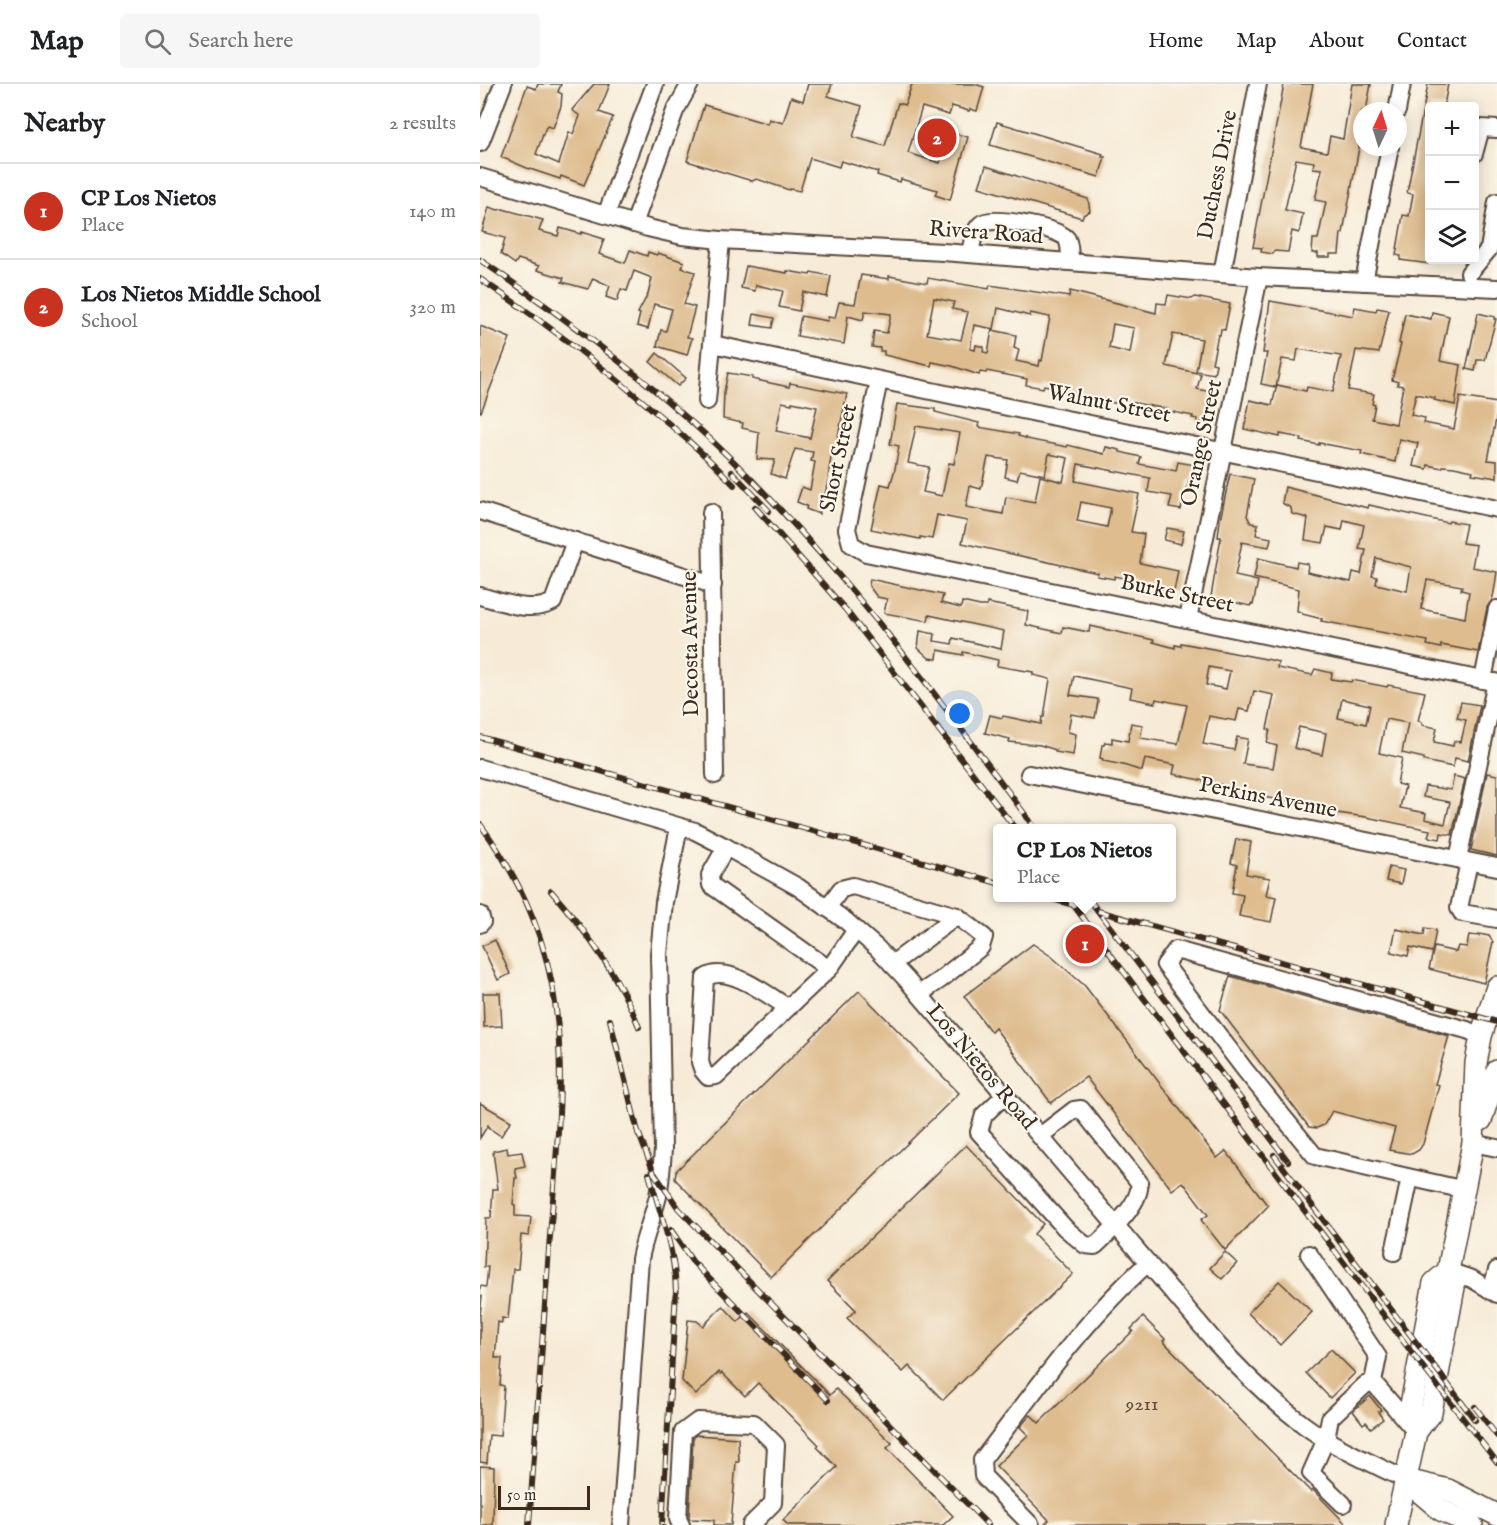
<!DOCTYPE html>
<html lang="en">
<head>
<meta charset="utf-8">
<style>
  :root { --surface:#fff; --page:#f6f6f6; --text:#202124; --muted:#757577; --line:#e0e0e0; --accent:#c8321e }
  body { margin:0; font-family:"IM FELL English",serif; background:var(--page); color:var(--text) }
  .controls { position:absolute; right:18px; top:18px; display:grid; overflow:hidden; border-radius:6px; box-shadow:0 3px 15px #0003 }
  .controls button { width:54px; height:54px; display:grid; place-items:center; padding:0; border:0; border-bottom:2px solid var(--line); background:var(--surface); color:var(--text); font:30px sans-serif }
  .compass { position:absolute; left:873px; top:18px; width:54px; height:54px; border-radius:50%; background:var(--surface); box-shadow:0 3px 15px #0003; rotate:4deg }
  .scale { position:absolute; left:18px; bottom:15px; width:92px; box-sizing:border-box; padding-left:6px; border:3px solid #3b2a1e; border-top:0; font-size:16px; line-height:21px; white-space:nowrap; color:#3b2a1e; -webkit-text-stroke:4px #fbf7ec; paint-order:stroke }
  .you { position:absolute; left:480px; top:630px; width:21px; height:21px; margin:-15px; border:4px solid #fff; border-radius:50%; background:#1a73e8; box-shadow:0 0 0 9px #1a73e833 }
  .badge { display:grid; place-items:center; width:39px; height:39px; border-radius:50%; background:var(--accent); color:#fff; font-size:20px; font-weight:700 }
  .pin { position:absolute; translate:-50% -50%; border:3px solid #fff; box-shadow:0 2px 6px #0006 }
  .popup { position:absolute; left:513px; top:740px; width:183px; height:78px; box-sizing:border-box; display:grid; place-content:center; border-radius:6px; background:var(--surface); filter:drop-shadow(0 2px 4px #0005); font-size:20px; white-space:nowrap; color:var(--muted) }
  .popup b { font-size:22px; color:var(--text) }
  .popup::after { content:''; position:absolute; left:50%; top:100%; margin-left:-12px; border:12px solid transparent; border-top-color:var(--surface) }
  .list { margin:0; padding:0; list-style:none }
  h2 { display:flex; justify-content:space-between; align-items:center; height:78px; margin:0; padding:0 24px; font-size:26px }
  h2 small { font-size:20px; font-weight:400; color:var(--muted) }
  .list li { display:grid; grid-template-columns:39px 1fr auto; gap:18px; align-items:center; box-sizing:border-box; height:96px; padding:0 24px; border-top:2px solid var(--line) }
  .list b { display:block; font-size:22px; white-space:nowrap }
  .list p { margin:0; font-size:20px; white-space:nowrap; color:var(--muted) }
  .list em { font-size:20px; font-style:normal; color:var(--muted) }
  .icon { flex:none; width:33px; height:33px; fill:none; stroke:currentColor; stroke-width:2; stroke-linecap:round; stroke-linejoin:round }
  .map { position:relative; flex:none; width:1017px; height:1441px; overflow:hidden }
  header { display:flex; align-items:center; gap:36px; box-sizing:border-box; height:84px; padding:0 30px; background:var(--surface); border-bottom:2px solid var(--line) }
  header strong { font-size:28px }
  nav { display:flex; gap:33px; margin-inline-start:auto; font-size:21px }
  .search { width:420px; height:54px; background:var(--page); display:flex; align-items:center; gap:15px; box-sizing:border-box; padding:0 21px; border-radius:6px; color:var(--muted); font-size:22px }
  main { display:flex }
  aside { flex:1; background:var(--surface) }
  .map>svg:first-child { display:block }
  .building { fill:#debc8e; fill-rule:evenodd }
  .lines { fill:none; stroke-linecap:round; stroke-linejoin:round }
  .minor-casing { stroke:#57473a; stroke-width:20 }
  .major-casing { stroke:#57473a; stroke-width:24 }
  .minor { stroke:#fff; stroke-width:16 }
  .major { stroke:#fff; stroke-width:21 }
  .rail-casing { stroke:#3b2a1e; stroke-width:6 }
  .rail { stroke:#fbf7ec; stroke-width:4; stroke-dasharray:11; stroke-linecap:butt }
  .labels { text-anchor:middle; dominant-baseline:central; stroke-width:4.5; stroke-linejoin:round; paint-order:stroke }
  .number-label { font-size:20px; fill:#644e3a }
  .street-label { font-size:22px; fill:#3b2a1e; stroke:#fbf7ec }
</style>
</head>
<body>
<header>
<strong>Map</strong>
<div class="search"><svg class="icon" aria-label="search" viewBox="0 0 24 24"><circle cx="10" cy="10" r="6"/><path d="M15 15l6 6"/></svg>Search here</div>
<nav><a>Home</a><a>Map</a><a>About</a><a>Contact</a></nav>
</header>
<main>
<aside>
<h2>Nearby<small>2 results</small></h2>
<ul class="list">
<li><span class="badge">1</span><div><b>CP Los Nietos</b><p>Place</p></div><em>140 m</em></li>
<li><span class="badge">2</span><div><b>Los Nietos Middle School</b><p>School</p></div><em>320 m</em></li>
</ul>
</aside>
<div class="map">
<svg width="1017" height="1441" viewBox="0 0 1017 1441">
  <rect width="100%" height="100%" fill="#fbf7ec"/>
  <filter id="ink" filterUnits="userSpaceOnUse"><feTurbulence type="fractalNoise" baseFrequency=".0167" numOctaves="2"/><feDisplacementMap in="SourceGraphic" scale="12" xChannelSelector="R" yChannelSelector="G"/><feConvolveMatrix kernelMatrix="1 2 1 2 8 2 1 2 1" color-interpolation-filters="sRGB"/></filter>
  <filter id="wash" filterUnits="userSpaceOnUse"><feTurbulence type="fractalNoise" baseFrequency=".008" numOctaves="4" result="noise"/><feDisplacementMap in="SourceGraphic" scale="24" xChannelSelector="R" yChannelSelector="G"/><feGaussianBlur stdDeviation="1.35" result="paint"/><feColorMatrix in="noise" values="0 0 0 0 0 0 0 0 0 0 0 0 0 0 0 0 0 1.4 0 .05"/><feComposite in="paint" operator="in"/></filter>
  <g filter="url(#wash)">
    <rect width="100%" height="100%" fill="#f7ebd7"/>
    <g id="blocks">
      <g class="building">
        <path d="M58,0H81L78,8L82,10L81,22L73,44L67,42L65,45L56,70L79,80L89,48L93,50L100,32L92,26L114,0H130L119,28L133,33L104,101L81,92L80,95L47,84L21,73L47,2L56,5Z"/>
        <path d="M328,0H352L348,12L382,22L373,53L405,62L418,19L425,21L432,0H495L504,3L497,27L490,25L489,27L472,22L469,31L442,23L428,69L460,79L469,48L488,53L470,116L455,111L457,106L421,95L420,98L397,91L398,88L361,77L359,83L330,74L320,107L310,105L309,106L277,95L272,97L207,77L224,21L288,40L289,35L303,39L311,13L323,17Z"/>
        <path d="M804,0H833L821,63L847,68L850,52L863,55L872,0H891L886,27H882V48L864,143L863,149H861L859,170H850V173H838V169H832L833,155H838L846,118L835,116L842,85L833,84L834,78L816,75L805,126L823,130L819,149L812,147L808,168L794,167L793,170L781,168L782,164L773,163Z"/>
        <path d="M948,0H968L964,22H950V180L920,176L921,172L916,171L923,131L929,132L933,110L927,109Z"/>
        <path d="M517,38L623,70L622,73H625L619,93L510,61Z"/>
        <path d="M506,82L608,115L610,127L603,131L602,134L499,103Z"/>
        <path d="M9,123L18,126L23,125L63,136L59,147L78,152L80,144L101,150L102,148L124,155L119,170L145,179L150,166L167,172L168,168L177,171L178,169L204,178L202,184L215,188L204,220L215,223L207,253L212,254L207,271L177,262L181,246L186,247L192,225L174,220L168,245L157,242L160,230L158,229L168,210L172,194L154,187L147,207L141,205L137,217L126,213L130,202L113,194L108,205L82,198L84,194L57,186L59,182L38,175L35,180L21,170L25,154L2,148Z"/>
        <path d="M266,182L307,189V187L330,191L331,188L351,192L347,213L323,208L319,227L299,223L303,207L276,201L275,207L261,204Z"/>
        <path d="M381,191L409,195V192L447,199L448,194L509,205L510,201L589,213L590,207L676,229L677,219L686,220L688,211L712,215L715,213L750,220L745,246L741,245L740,251H738L732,279L736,280L734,290L716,287L722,255L693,250L686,282L721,290L717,305L731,308L729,317L731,318V322L727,340L717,338L718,335L712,334L713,332L688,327V325L640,316L639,320L582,307L583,305L564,301L563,304L546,301L547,295L507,287L506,289L500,288L499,291L472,282L452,278L451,282L404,271V267H400V264L392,263L394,247L407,249L411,230L385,227L383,236L368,232L364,260L317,252L321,232L348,237V233L355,234L359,218L375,220ZM454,214L474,218L472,225L488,228L481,256L447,250ZM518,224L550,232V229L570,233L562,277L560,276L559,282L536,277L539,266L534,264L536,251L512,246L508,269L503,268L504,263L496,261L495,266L490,265L494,241L514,245ZM633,240L654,244L650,269L629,264Z"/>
        <path d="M790,217L873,232L875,223L896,227L897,224L909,226L899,269L876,266L868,306L894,310L892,320L895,321L892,335L916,340L923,302L917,301L918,298L912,296L921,260L919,259L925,230L951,235L952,228L969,232L960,277L981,281L975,321L954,316L955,314L936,310L931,331L945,334L944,339L974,345L980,313L1017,319V330L1008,376L1017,377V394L992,390L993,387L974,383L963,382L962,384L948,381L947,385L933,382L938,359L919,355L915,378L881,370L882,367L839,359V361L821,357L822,354L800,350V353L764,345L770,316L792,321L797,301L826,307L827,303L853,308L861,272L818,265L816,277L802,275L796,303L781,300L787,269H783Z"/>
        <path d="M998,229L1015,233L1014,235H1016L1005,276H997L995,287L986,285Z"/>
        <path d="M274,230L294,234L292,244L272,241Z"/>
        <path d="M0,242L30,254L1,328H0Z"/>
        <path d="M177,269L206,294L198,302L170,278Z"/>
        <path d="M248,289L273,293L272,295L309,303L310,299L367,310L355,367H352L346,406L339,430L326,425L327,422L317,418L322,403L330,406L335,378L331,377L333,368L315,365L305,395L291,390L295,376L277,375L279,348L262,344L263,339L243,335L244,308ZM302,318L312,320V318L337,323L330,354L296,347Z"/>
        <path d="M417,320L455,325V328L499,339L498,343L539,350L538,352L546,354V355L587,363L588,361L624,370L626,363L640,366V368L661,373L659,380L696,387L698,378L715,381L712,395L709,396L706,410H704L701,426L689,424L692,412L668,408L670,394L598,380L595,397L659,410L651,448L664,450L660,479L698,487L694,507L677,504L678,501L635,492L634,495L617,492L618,489L482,459L487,437L457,431L452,455L440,453V455L391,445L401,400L410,402L415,385L419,362L410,360ZM436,342L480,349L474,380L469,379L462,412L443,408L449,383L428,379ZM569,370L588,374L583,398L560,392L555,418L526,413L523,430L486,423L490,402L501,405L508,373L528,376L525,393L537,396L540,386L565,391ZM601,418L631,424L627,443L597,437Z"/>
        <path d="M750,390L774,395L767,432L771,439L778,440L776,451L791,454L789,463L762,458L755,492L778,497L773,521L771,520L770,522L731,513L741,453H738L740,436Z"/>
        <path d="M805,403L888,424L889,421L968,439L969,437L986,440L982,459L996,461L992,483L1017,488L1014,508L1012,516L1007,523L998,568L961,561V564L947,561L948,557L841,537L842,535L822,530V528L817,527L819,505L774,494L778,474L816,483L817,478L828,480L827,488L871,498L873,488L881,490L886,466L879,465L884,441L864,436L862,446L847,443L843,459L825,456L828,434L812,430L811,424L802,419ZM896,474L931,483L927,507L896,500L897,493L892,492ZM947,496L982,502L981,506L989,508L985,534L941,525Z"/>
        <path d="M687,444L704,447L701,460L684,456Z"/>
        <path d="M390,495L463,511L461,519L481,524L482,518L500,522H507V519L548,527L546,541L582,549L583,543L609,548L610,542L674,556L673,558L695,564V561L701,562V559L791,576L798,578L797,584L832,591L835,585L852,589L851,595L871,598L872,596L907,603L908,601L945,608L938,637L942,638V641L957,644L954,658L973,662L974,657L981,658L986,636L977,634L981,618L1000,621L988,677L975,674L973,683L944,677V674L922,669L928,639L906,635L899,669L922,674L917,700L925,702L920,724L946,729L945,735L965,740L970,718L943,713L945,702L971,706L974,692L985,695L972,751L961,749L960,755L948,753L950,746L886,733L850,728V726L810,717L775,712L759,707L760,705L693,690L695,681L665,675L662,687L643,681L623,677V675L620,674L622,661H624L625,658L632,659V654L648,657L651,639L663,641L660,654L698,660L707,621L676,615L675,619L650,614L652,604L594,592L590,611L617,615L618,617L615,634L591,630L588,648L596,650L593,671L575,668L576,666L560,661L529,658L530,655L505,649L510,631L522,634L523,632L561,640L562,633H564L570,595L553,591V588L517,582L518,576L483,568V571L458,566L457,575L449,574L438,564L440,547L455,550L454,557L472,560L473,554L521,565L524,547L449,531L448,537L404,529L407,515L397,513L389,502ZM729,583L750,587L746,605L726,601ZM774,607L794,611L787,645L790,646L787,659L797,662L793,684L763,680L768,655L757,653L754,666L723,660L729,632L756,637L759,625L769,627ZM862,615L890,621L886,640L858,634ZM819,643L846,649L842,671L814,664Z"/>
        <path d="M1007,689L1017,691V772L991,766Z"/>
        <path d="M756,755L771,758L766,790L790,794L786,811L796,813L791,838L759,832L763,811L752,809L757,781L751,779Z"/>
        <path d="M909,783L924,786L921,800L906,797Z"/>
        <path d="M945,844L956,846L952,868L930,863L928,872L911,868L916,845L944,851Z"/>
        <path d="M999,850L1009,852L1013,858L1004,899L949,885L954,863L976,868L978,862L987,863L989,851L999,852Z"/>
        <path d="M15,856L30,890L18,896L2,862Z"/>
        <path d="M553,860L572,873L605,902L737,1074L746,1067L788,1122L745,1166L721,1136L728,1131L703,1098L692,1106L606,993L571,1019L515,944L511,948L484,912Z"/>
        <path d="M750,892L969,952L955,1000L959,1001L943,1060L939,1066L932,1070L909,1066L915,1044L852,1027L844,1041L837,1044L829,1043L740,926Z"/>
        <path d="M379,907L479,1009L291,1193L195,1095L196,1087Z"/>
        <path d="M3,909H20L22,942L4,943Z"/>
        <path d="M0,1019L31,1037L21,1052L9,1044L8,1041L0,1054Z"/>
        <path d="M486,1061L563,1140L554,1150L593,1190L463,1316L429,1282L423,1288L367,1234L376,1226L347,1197Z"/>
        <path d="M27,1064L28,1070L42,1068L45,1082L35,1084L37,1094H35L33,1120L35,1121V1132L51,1133L49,1152L41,1151L38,1185H33L28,1235L22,1234V1239L18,1238L15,1274H22L20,1301L24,1302L20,1352L9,1351L7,1379L0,1378V1232L2,1212H0V1202L6,1203L8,1183H4L6,1134H11L13,1105H18L13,1067Z"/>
        <path d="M745,1168L757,1179L742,1195L730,1184Z"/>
        <path d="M799,1197L832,1228L800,1261L768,1229Z"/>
        <path d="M243,1222L258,1238L268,1228L350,1311L356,1305L412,1359L407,1364L473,1432L463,1441H308L303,1436L357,1383L337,1363L339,1361L278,1299L265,1312L242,1289L240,1290L239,1288L216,1311L202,1297L208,1236L217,1237L223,1242Z"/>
        <path d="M663,1233L685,1255L683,1257L831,1408L833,1406L867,1441H564L569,1436L516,1382L548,1351L540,1343L546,1336L551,1331L559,1339L653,1247L651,1245Z"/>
        <path d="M851,1265L875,1289L850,1314L826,1289Z"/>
        <path d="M890,1312L901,1326L898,1328L903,1335L891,1344L886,1338L883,1340L873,1327Z"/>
        <path d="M216,1351L258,1354L259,1378H256L251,1441H234V1436L210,1435L209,1433L213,1354Z"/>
        <path d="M0,1382L14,1383L13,1441H0Z"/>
      </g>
    </g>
  </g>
  <g filter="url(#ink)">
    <use href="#blocks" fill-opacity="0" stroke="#57473a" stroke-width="1.5"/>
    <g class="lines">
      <defs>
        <g id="minor">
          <path d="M917,27L922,0"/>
          <path d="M0,59L23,0"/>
          <path d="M994,70L1001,44L1017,45"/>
          <path d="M0,93L168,144L202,152L241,156L463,168L779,193L1017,204"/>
          <path d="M126,131L175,0"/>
          <path d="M154,140L195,27L210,0"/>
          <path d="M490,170C492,160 493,147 501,140C511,131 580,144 587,155C590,161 590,171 590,178"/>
          <path d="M989,189L1009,165L1017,118"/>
          <path d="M742,190L778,0"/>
          <path d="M884,198L910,63"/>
          <path d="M233,260C494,318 756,369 1017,425"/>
          <path d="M399,297L367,445L371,460L386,469L1017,599"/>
          <path d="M227,317L241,156"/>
          <path d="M0,427L233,501"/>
          <path d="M231,428L235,691"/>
          <path d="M0,512C24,518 50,530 73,518L95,457"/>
          <path d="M708,535L779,193"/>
          <path d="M1003,596L1017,525"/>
          <path d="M0,684L215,747L246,763L318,803L366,837L397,864L426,895L736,1259C763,1289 792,1317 824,1341C855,1364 892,1379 926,1396"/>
          <path d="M549,690L1017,783"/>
          <path d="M246,763L230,791L231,801L349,885L376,846"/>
          <path d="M978,775L1016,598"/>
          <path d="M989,778L979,824L982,829L1017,835"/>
          <path d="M347,824L361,805L373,802L477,832L504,853L501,863L460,896L439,910"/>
          <path d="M0,831L2,838L0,840"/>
          <path d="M412,880L477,832"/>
          <path d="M307,923C288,911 247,879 225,894L220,978L223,987L228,993L236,992L349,885"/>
          <path d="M525,1011L504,1031L499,1048L585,1144L605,1161L615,1162C629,1149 663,1118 659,1098L601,1025L594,1026L560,1052"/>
          <path d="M993,1059L1017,1064"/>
          <path d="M985,1106L835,1072L765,986L685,881L696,866L987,946L1001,952"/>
          <path d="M914,1168L930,1094"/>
          <path d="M829,1170L898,1273L893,1298L935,1347"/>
          <path d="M968,1187L992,1195L1017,1210"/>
          <path d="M1011,1207L1017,1186"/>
          <path d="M863,1420L831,1389L846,1355L850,1334L885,1301L893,1298"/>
          <path d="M141,1441L160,1175C164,1153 173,1133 178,1112C181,1096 182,1081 183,1065L179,870L184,818L199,743"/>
          <path d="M201,1441L198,1435L203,1348L218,1337L274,1339L296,1361L293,1419L271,1441"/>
          <path d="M551,1441L503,1392L502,1376C554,1308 604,1236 668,1179"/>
        </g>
        <g id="major">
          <path d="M1001,1036L1017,987"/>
          <path d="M936,1348L951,1328L974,1203L968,1187L993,1059L996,979L1001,952L1017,903"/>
          <path d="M926,1396L968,1406L1017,1431"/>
          <path d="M929,1399L961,1426L992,1441"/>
          <path d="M916,1441L936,1348L931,1321L954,1199L968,1187"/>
        </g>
      </defs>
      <use href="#minor" class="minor-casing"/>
      <use href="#major" class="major-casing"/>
      <use href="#minor" class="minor"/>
      <use href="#major" class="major"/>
      <defs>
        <g id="rail">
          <path d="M0,176C80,230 158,288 229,354C352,469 456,610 555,744"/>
          <path d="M0,195C60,235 118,279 173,326C201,350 229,374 254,401"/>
          <path d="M252,388L289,427"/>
          <path d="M275,423L365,525L535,744"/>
          <path d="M0,653L518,799"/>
          <path d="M0,740C104,881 81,1004 69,1165C62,1257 56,1349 49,1441"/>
          <path d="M71,807C107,848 139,892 159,943"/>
          <path d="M568,814L594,821"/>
          <path d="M588,814L939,1278L1017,1378"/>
          <path d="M608,814L808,1077"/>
          <path d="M618,827L1017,938"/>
          <path d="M130,936L159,1052"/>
          <path d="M157,1045L174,1089L199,1125L508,1441"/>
          <path d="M794,1071L995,1336"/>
          <path d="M169,1090C180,1129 195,1166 196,1207L182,1441"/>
          <path d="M191,1146L212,1177L348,1316"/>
          <path d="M995,1323L1017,1352"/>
        </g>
      </defs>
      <use href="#rail" class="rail-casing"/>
      <use href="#rail" class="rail"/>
    </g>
  </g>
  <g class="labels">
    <g class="number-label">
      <text x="662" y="1320">9211</text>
    </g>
    <g class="street-label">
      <text transform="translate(738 91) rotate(-79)">Duchess Drive</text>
      <text transform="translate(506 149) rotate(4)">Rivera Road</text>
      <text transform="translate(629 320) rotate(11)">Walnut Street</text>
      <text transform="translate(722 359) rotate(-78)">Orange Street</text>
      <text transform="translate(359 374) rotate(-78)">Short Street</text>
      <text transform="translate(697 510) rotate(12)">Burke Street</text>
      <text transform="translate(211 560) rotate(-91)">Decosta Avenue</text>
      <text transform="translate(788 714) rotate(11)">Perkins Avenue</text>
      <text transform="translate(501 983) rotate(50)">Los Nietos Road</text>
    </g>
  </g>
</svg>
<div class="controls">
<button>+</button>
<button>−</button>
<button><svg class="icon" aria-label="layers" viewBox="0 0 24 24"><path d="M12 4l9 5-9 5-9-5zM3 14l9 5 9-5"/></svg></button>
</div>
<svg class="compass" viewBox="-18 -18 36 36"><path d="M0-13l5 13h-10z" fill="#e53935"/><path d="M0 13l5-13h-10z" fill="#757577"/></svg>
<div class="scale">50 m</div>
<div class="you"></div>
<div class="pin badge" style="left:605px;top:860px">1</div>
<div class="popup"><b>CP Los Nietos</b>Place</div>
<div class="pin badge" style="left:457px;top:54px">2</div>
</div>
</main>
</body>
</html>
